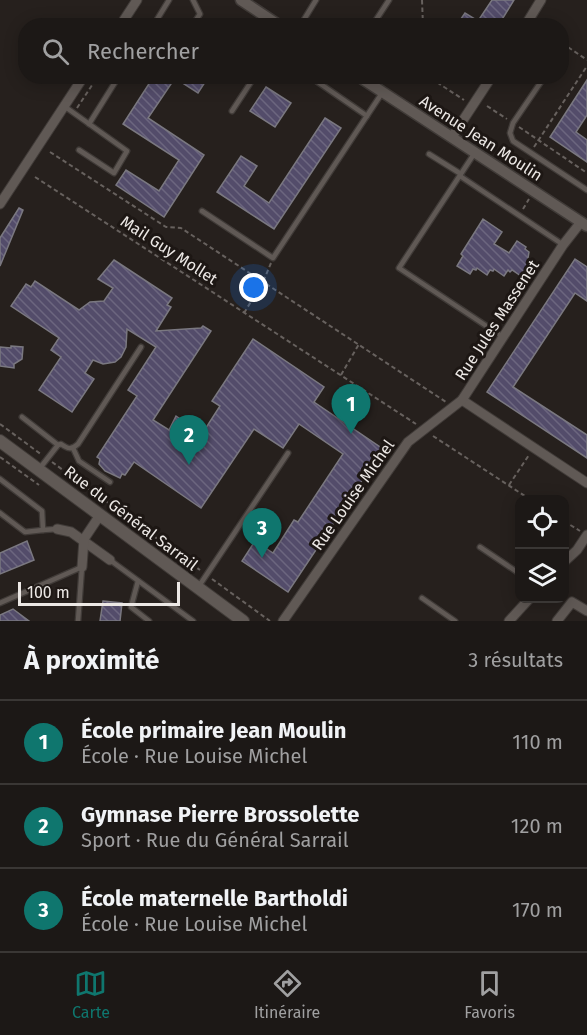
<!DOCTYPE html>
<html lang="fr">
<head>
<meta charset="utf-8">
<style>
  :root { --surface:#1c1816; --page:#25211f; --text:#f1f3f6; --muted:#a0a0a1; --line:#3a3735; --accent:#0f766e }
  body { margin:0; font-family:"Fira Sans",sans-serif; background:var(--page); color:var(--text) }
  .controls { position:absolute; right:18px; bottom:18px; display:grid; overflow:hidden; border-radius:12px; box-shadow:0 3px 15px #0003 }
  .controls button { width:54px; height:54px; display:grid; place-items:center; padding:0; border:0; border-bottom:2px solid var(--line); background:var(--surface); color:var(--text); font:30px sans-serif }
  .scale { position:absolute; left:18px; bottom:15px; width:162px; box-sizing:border-box; padding-left:6px; border:3px solid #ece8e5; border-top:0; font-size:16px; line-height:21px; white-space:nowrap; color:#ece8e5; -webkit-text-stroke:4px #1d1714; paint-order:stroke }
  .you { position:absolute; left:254px; top:288px; width:21px; height:21px; margin:-15px; border:4px solid #fff; border-radius:50%; background:#1a73e8; box-shadow:0 0 0 9px #1a73e833 }
  .badge { display:grid; place-items:center; width:39px; height:39px; border-radius:50%; background:var(--accent); color:#fff; font-size:20px; font-weight:700 }
  .pin { position:absolute; translate:-50% -50px; filter:drop-shadow(0 2px 3px #0008) }
  .pin::after { content:''; position:absolute; top:32px; width:21px; height:18px; background:inherit; clip-path:polygon(0 0,100% 0,50% 100%) }
  .list { margin:0; padding:0; list-style:none }
  h2 { display:flex; justify-content:space-between; align-items:center; height:78px; margin:0; padding:0 24px; font-size:26px }
  h2 small { font-size:20px; font-weight:400; color:var(--muted) }
  .list li { display:grid; grid-template-columns:39px 1fr auto; gap:18px; align-items:center; box-sizing:border-box; height:84px; padding:0 24px; border-top:2px solid var(--line) }
  .list b { display:block; font-size:22px; white-space:nowrap }
  .list p { margin:0; font-size:20px; white-space:nowrap; color:var(--muted) }
  .list em { font-size:20px; font-style:normal; color:var(--muted) }
  .icon { flex:none; width:33px; height:33px; fill:none; stroke:currentColor; stroke-width:2; stroke-linecap:round; stroke-linejoin:round }
  .map { position:relative; flex:none; width:587px; height:621px; overflow:hidden }
  .search { position:absolute; background:var(--surface); box-shadow:0 3px 15px #0003; left:18px; right:18px; top:18px; height:66px; display:flex; align-items:center; gap:15px; box-sizing:border-box; padding:0 21px; border-radius:24px; color:var(--muted); font-size:22px }
  .sheet { height:330px; background:var(--surface) }
  nav { display:flex; justify-content:space-around; align-items:center; box-sizing:border-box; height:84px; border-top:2px solid var(--line); background:var(--surface); font-size:16px; color:var(--muted) }
  nav a { display:grid; justify-items:center; gap:3px }
  nav .on { color:var(--accent) }
  .map>svg:first-child { display:block }
  .building { fill:url(#building-back-hatch); stroke:#7a7880; stroke-width:1.5 }
  .lines { fill:none; stroke-linecap:round; stroke-linejoin:round }
  .service-casing { stroke:#403b38; stroke-width:7 }
  .minor-casing { stroke:#403b38; stroke-width:11 }
  .tertiary-casing { stroke:#403b38; stroke-width:13 }
  .secondary-casing { stroke:#403b38; stroke-width:14 }
  .path { stroke:#67615e; stroke-width:2; stroke-dasharray:4.5 3; stroke-linecap:butt }
  .service { stroke:#605955; stroke-width:4.5 }
  .minor { stroke:#605955; stroke-width:9 }
  .tertiary { stroke:#605955; stroke-width:10 }
  .secondary { stroke:#605955; stroke-width:12 }
  .labels { text-anchor:middle; dominant-baseline:central; stroke-width:6; stroke-linejoin:round; paint-order:stroke }
  .street-label { font-size:16px; fill:#ece8e5; stroke:#1d1714 }
</style>
</head>
<body>
<div class="map">
<svg width="587" height="621" viewBox="0 0 587 621">
  <defs>
    <pattern id="building-back-hatch" width="6" height="6" patternUnits="userSpaceOnUse" patternTransform="scale(1.5)"><rect width="6" height="6" fill="#534c6a"/><path d="M-1 5l2 2M0 0l6 6M5-1l2 2" fill="none" stroke="#6c667f"/></pattern>
  </defs>
  <rect width="100%" height="100%" fill="#26201d"/>
  <g class="building">
    <path d="M492,0H514L498,26H456L465,13L478,21Z"/>
    <path d="M154,76H209L198,93L175,78L148,118L204,155L164,217L116,185L126,170L159,191L179,160L123,124Z"/>
    <path d="M587,80V115L576,132L587,140V162L550,137Z"/>
    <path d="M266,87L291,103L275,127L250,111Z"/>
    <path d="M325,118L341,128L274,229L217,192L241,156L257,166L244,186L269,203Z"/>
    <path d="M19,208L23,210L0,266V238Z"/>
    <path d="M483,219L502,232L494,244L509,253L517,241L526,247L525,249L529,252L528,258L532,260L521,276L512,270L510,272L508,270L504,276L494,269L493,271L490,270L487,275L477,268L476,270L473,269L470,274L457,266L463,256L461,254Z"/>
    <path d="M575,259L587,267V301L575,293L513,387L587,435V458L487,392Z"/>
    <path d="M114,260L172,298L167,305L171,307L156,331L201,328L203,326L211,331L153,420L169,430L176,416L202,434L220,406L212,401L253,339L324,387L314,402L383,449L288,592L242,561L255,541L273,553L294,520L298,522L343,454L299,424L283,448L254,429L201,508L134,462L125,475L122,474L120,478L105,471L99,464L100,459L97,457L137,396L128,390L156,347L127,329L126,347L121,357L115,362L103,364L93,360L85,373L94,379L72,412L39,390L61,357L51,350L59,338L11,306L26,284L31,287L35,281L79,310L90,302L104,301L113,288L98,279Z"/>
    <path d="M11,346L23,347L22,359L14,364V368L0,366V347L11,348Z"/>
    <path d="M27,541L34,560L0,574V553Z"/>
    <path d="M103,601L122,603L120,621H100Z"/>
    <path d="M13,609L29,621H0V615Z"/>
  </g>
  <g class="lines">
    <defs>
      <g id="service">
        <path d="M153,26L169,0"/>
        <path d="M192,26L200,14L193,0"/>
        <path d="M300,26L316,0"/>
        <path d="M372,26L389,0"/>
        <path d="M309,76L367,116"/>
        <path d="M545,76L513,123L510,133L513,141L587,190"/>
        <path d="M64,106L127,151L114,173L79,150"/>
        <path d="M232,111L255,76"/>
        <path d="M89,124L119,76"/>
        <path d="M429,154L461,174"/>
        <path d="M474,154L399,268L503,337"/>
        <path d="M460,176L562,244"/>
        <path d="M202,211L273,258L382,93"/>
        <path d="M22,417L58,445"/>
        <path d="M73,448L79,461L110,482"/>
        <path d="M40,468L58,445L61,444C68,449 71,450 78,444L141,347"/>
        <path d="M0,479L42,511L43,530L57,529"/>
        <path d="M0,513L25,532L43,530"/>
        <path d="M480,547L520,574"/>
        <path d="M110,560L193,621"/>
        <path d="M138,581L131,607L149,621"/>
        <path d="M199,586L288,453"/>
        <path d="M422,598L455,621"/>
        <path d="M0,603L82,567L78,621"/>
      </g>
      <g id="minor">
        <path d="M120,26L137,0"/>
        <path d="M525,26L541,0"/>
        <path d="M452,137L492,76"/>
        <path d="M0,204L84,76"/>
        <path d="M462,400L587,483"/>
        <path d="M57,529L71,532L110,560"/>
        <path d="M564,562L577,550L587,535"/>
        <path d="M82,567L84,539L100,515"/>
        <path d="M283,621L408,442L462,400L563,245L581,222"/>
        <path d="M509,621L530,598"/>
        <path d="M557,621L572,602L587,611"/>
      </g>
      <g id="tertiary">
        <path d="M241,0L280,26"/>
        <path d="M358,76L587,226"/>
      </g>
      <path id="secondary" d="M0,441L243,621"/>
    </defs>
    <use href="#service" class="service-casing"/>
    <use href="#minor" class="minor-casing"/>
    <use href="#tertiary" class="tertiary-casing"/>
    <use href="#secondary" class="secondary-casing"/>
    <g class="path">
      <path d="M422,0L423,26"/>
      <path d="M562,43L587,60"/>
      <path d="M433,76L438,83L464,100"/>
      <path d="M487,106L507,119"/>
      <path d="M77,108L98,76"/>
      <path d="M519,127L587,173"/>
      <path d="M534,147L587,66"/>
      <path d="M50,152L166,227L181,228L446,402"/>
      <path d="M519,170L526,160"/>
      <path d="M35,177L416,424"/>
      <path d="M523,209L529,199"/>
      <path d="M244,313L263,282L271,263"/>
      <path d="M341,375L359,344"/>
      <path d="M0,424L42,455"/>
      <path d="M433,436L531,500"/>
      <path d="M0,457L39,485"/>
      <path d="M52,462L200,570"/>
      <path d="M509,485L529,455"/>
      <path d="M564,521L580,531"/>
      <path d="M212,579L270,621"/>
    </g>
    <use href="#service" class="service"/>
    <use href="#minor" class="minor"/>
    <use href="#tertiary" class="tertiary"/>
    <use href="#secondary" class="secondary"/>
  </g>
  <g class="labels">
    <g class="street-label">
      <text transform="translate(481 138) rotate(33)">Avenue Jean Moulin</text>
      <text transform="translate(169 250) rotate(33)">Mail Guy Mollet</text>
      <text transform="translate(497 320) rotate(-57)">Rue Jules Massenet</text>
      <text transform="translate(353 495) rotate(-55)">Rue Louise Michel</text>
      <text transform="translate(131 518) rotate(37)">Rue du Général Sarrail</text>
    </g>
  </g>
</svg>
<div class="controls">
<button><svg class="icon" aria-label="locate" viewBox="0 0 24 24"><circle cx="12" cy="12" r="6"/><path d="M12 2v4M12 18v4M2 12h4M18 12h4"/></svg></button>
<button><svg class="icon" aria-label="layers" viewBox="0 0 24 24"><path d="M12 4l9 5-9 5-9-5zM3 14l9 5 9-5"/></svg></button>
</div>
<div class="scale">100 m</div>
<div class="you"></div>
<div class="pin badge" style="left:351px;top:434px">1</div>
<div class="pin badge" style="left:189px;top:465px">2</div>
<div class="pin badge" style="left:262px;top:558px">3</div>
<div class="search"><svg class="icon" aria-label="search" viewBox="0 0 24 24"><circle cx="10" cy="10" r="6"/><path d="M15 15l6 6"/></svg>Rechercher</div>
</div>
<section class="sheet">
<h2>À proximité<small>3 résultats</small></h2>
<ul class="list">
<li><span class="badge">1</span><div><b>École primaire Jean Moulin</b><p>École · Rue Louise Michel</p></div><em>110 m</em></li>
<li><span class="badge">2</span><div><b>Gymnase Pierre Brossolette</b><p>Sport · Rue du Général Sarrail</p></div><em>120 m</em></li>
<li><span class="badge">3</span><div><b>École maternelle Bartholdi</b><p>École · Rue Louise Michel</p></div><em>170 m</em></li>
</ul>
</section>
<nav>
<a class="on"><svg class="icon" aria-label="map" viewBox="0 0 24 24"><path d="M3 6l6-2 6 2 6-2v14l-6 2-6-2-6 2zM9 4v14M15 6v14"/></svg>Carte</a>
<a><svg class="icon" aria-label="directions" viewBox="0 0 24 24"><path d="M12 3l9 9-9 9-9-9zM9 14v-3h6M13 9l2 2-2 2"/></svg>Itinéraire</a>
<a><svg class="icon" aria-label="saved" viewBox="0 0 24 24"><path d="M7 4h10v16l-5-4-5 4z"/></svg>Favoris</a>
</nav>
</body>
</html>
